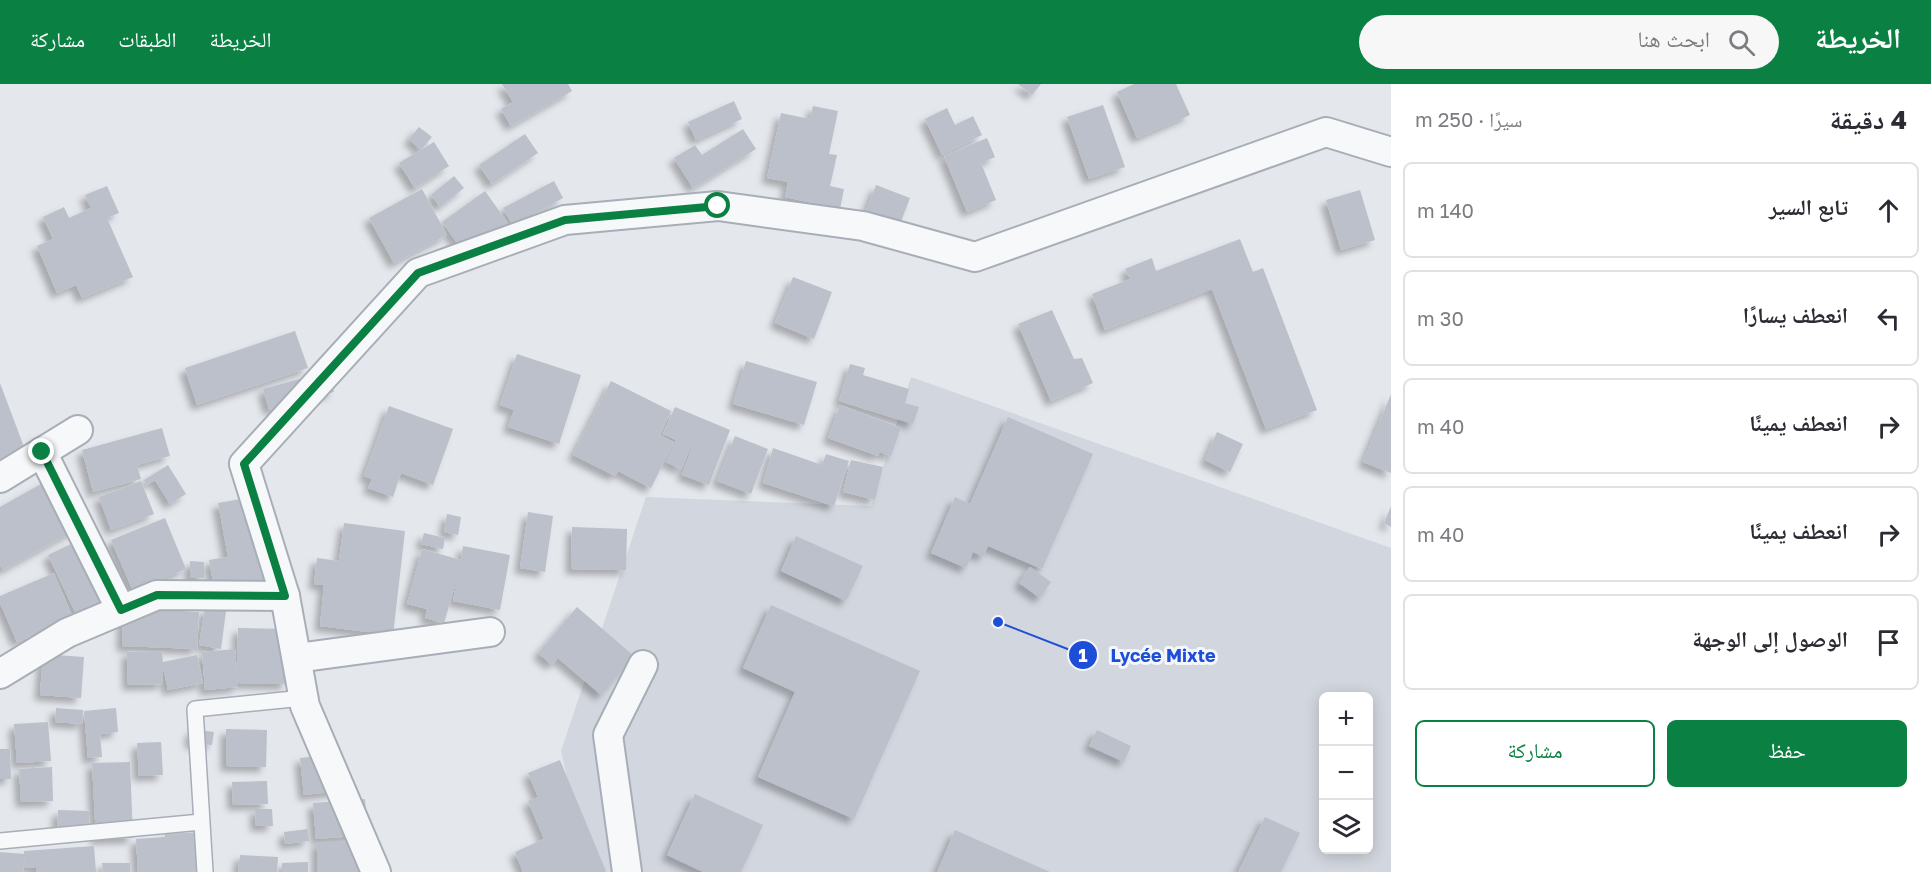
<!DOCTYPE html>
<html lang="ar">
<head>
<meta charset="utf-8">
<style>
  :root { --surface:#fff; --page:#f7f7f7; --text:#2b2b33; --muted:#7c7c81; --line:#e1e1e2; --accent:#0b8043 }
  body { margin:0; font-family:"Golos Text","Noto Naskh Arabic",sans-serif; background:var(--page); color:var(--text); direction:rtl }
  .controls { position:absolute; right:18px; bottom:18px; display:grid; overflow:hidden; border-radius:9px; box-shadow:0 3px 15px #0003 }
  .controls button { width:54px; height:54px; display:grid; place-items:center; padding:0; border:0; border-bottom:2px solid var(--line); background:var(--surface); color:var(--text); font:30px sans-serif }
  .stop { position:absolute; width:18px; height:18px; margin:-14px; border:4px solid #0b8043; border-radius:50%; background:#fff }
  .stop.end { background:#0b8043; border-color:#fff; box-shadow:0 2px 6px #0008 }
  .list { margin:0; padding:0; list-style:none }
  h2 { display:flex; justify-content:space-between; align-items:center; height:78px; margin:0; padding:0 24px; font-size:26px }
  h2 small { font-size:20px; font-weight:400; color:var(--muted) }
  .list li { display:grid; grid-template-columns:39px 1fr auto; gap:18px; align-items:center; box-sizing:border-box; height:96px; margin:0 12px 12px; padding:0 12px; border:2px solid var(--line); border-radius:9px }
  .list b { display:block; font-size:22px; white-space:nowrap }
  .list em { font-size:20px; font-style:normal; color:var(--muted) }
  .actions { display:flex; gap:12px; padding:18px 24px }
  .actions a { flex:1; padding:14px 0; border:2px solid var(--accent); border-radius:9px; text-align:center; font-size:21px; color:var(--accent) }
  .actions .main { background:var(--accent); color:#fff }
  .icon { flex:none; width:33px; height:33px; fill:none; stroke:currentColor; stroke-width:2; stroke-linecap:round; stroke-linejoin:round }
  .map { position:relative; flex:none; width:1391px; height:788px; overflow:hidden; direction:ltr }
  header { display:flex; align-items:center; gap:36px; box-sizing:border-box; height:84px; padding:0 30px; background:var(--accent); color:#fff }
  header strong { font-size:28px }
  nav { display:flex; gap:33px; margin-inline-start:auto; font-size:21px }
  .search { width:420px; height:54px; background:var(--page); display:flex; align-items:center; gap:15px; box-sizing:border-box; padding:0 21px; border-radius:33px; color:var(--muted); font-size:22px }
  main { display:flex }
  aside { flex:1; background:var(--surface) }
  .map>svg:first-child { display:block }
  .built { fill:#d2d6de; fill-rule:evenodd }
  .building { fill:#bbc0ca; filter:url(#shadow) }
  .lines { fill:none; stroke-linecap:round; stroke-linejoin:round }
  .lane-casing { stroke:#a8aeb7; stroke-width:18 }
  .street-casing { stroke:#a8aeb7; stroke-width:32 }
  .lane { stroke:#f7f8fa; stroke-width:15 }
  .street { stroke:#f7f8fa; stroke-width:28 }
  .route { stroke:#0b8043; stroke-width:8 }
  .leader { fill:none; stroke:#1d4ed8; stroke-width:2 }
  .callout-dot { fill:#1d4ed8; stroke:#f4f6f9; stroke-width:2 }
  .mark-label { font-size:18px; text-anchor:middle; font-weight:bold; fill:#fff }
  .callout-label { font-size:18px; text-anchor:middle; font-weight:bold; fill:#1d4ed8; stroke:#f4f6f9; stroke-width:6; stroke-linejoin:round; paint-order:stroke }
</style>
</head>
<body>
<header>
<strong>الخريطة</strong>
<div class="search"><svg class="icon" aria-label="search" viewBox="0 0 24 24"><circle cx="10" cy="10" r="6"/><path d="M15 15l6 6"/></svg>ابحث هنا</div>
<nav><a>الخريطة</a><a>الطبقات</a><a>مشاركة</a></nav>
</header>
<main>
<aside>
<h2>4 دقيقة<small>سيرًا · 250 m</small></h2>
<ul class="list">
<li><svg class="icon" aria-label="ahead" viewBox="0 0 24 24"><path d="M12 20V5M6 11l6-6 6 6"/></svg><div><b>تابع السير</b></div><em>140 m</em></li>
<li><svg class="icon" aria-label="left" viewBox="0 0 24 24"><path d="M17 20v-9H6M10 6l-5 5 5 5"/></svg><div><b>انعطف يسارًا</b></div><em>30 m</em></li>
<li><svg class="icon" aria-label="right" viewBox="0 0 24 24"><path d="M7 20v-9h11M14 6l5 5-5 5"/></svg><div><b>انعطف يمينًا</b></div><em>40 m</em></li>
<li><svg class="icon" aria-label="right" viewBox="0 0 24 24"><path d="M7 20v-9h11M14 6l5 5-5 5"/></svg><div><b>انعطف يمينًا</b></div><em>40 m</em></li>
<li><svg class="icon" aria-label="arrive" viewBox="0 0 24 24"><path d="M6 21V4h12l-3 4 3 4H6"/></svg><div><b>الوصول إلى الوجهة</b></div></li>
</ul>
<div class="actions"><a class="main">حفظ</a><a>مشاركة</a></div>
</aside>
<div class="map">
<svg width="1391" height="788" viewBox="0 0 1391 788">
  <defs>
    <filter id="shadow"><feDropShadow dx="-5.5" dy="5.5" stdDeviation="3" flood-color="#0004"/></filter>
  </defs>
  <rect width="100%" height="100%" fill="#e4e7ec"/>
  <path class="built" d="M911,293L1391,464V788H588L561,667L646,413L871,422ZM1324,612H1368V766H1324Z"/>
  <g class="building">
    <path d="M502,0H568L572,7L511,42L501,25L513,18Z"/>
    <path d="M1018,0H1041L1032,11Z"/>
    <path d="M1134,0H1176L1190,31L1137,54L1117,8Z"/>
    <path d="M734,17L742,35L696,56L688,38Z"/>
    <path d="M1103,21L1125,83L1089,95L1067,33Z"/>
    <path d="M813,22L838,27L829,70L837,71L830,102L844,105L840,125L785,113L788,98L767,94L781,29L810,35Z"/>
    <path d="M947,24L955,41L973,32L982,51L942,71L925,35Z"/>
    <path d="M419,43L432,53L421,66L409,55Z"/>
    <path d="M743,45L756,65L693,104L674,74L695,61L702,71Z"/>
    <path d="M525,50L538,69L492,100L479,81Z"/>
    <path d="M987,54L995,73L981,79L996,116L967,128L944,72Z"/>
    <path d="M434,58L449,82L415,104L399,79Z"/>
    <path d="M454,92L464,104L440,123L431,111Z"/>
    <path d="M554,97L563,114L513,142L503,124Z"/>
    <path d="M876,101L910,114L900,140L866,127Z"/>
    <path d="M107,102L119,129L107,134L133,193L82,214L76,201L57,209L37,162L53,155L43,133L64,123L69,134L91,124L85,111Z"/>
    <path d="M422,105L447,151L394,179L369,134Z"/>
    <path d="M1360,106L1375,156L1341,166L1326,116Z"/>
    <path d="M485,107L515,149L472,180L442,138Z"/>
    <path d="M1240,155L1253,188L1263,184L1317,326L1266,345L1212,205L1105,246L1092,210L1130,195L1125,185L1152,174L1156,187Z"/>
    <path d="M793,193L832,208L814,255L775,239Z"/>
    <path d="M1052,226L1074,275L1082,274L1093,299L1051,317L1018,240Z"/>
    <path d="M295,247L308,284L197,321L185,284Z"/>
    <path d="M517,270L581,291L559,360L508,343L514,326L500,321Z"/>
    <path d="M746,277L817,298L804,341L733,320Z"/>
    <path d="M850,280L865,284L863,291L909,305L905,319L919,323L913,340L839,317Z"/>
    <path d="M328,287L334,308L269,326L263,305Z"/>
    <path d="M611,297L671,327L659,351L674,358L651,404L618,387L615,392L573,371Z"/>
    <path d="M0,299L27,371L0,381Z"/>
    <path d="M1391,310V389L1363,378Z"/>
    <path d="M840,321L901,344L891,372L880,368L878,372L828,354Z"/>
    <path d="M389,322L453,345L433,401L401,389L393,413L368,404L372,395L364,392Z"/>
    <path d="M675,323L730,346L709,401L682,391L700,343L681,385L666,378L676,356L663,350Z"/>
    <path d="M1008,333L1093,370L1042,485L988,462L983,473L973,468L966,484L931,469L955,413L970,420Z"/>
    <path d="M162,344L170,372L137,381L141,395L93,408L82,366Z"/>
    <path d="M1217,348L1243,360L1230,388L1205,376Z"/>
    <path d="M735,352L768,365L751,410L717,397Z"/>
    <path d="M773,364L822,381L826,370L849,377L834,422L763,399Z"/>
    <path d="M851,376L883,383L875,416L843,408Z"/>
    <path d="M168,381L186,410L170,420L155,396L146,401L144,396Z"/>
    <path d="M48,396L81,443L3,486L0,481V423Z"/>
    <path d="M141,397L154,430L111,446L99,413Z"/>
    <path d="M257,412L279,503L216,514L209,476L228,473L218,419Z"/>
    <path d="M1391,422V443L1384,439Z"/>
    <path d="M528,428L553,432L545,488L520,484Z"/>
    <path d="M447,430L461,433L458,451L444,448Z"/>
    <path d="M165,434L186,485L133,507L111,456Z"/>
    <path d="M344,439L405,447L393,551L320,542L324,501L314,500L317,474L339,477Z"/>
    <path d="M572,443L627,445L626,486L571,485Z"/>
    <path d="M424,449L445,454L443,465L421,460Z"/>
    <path d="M88,452L121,522L81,541L48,471Z"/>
    <path d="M796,452L863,482L846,517L781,487Z"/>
    <path d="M463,462L510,471L500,526L453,517L458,491L444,539L425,534L427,525L407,520L422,465L461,476Z"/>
    <path d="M190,477L204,478V494H190Z"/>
    <path d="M1030,483L1051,498L1040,514L1019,499Z"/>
    <path d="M54,489L73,534L17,558L0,519V512Z"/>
    <path d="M771,521L920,587L854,735L758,693L795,608L743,584Z"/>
    <path d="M577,523L634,572L601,611L558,574L552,581L538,569Z"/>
    <path d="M123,524L199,528L197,565L122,562Z"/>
    <path d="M205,524L226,527L221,565L199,561Z"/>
    <path d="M238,544L288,545L287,600L238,599V603L205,606L202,568L235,565L237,589Z"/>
    <path d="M162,567L163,578L197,571L203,599L168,606L163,583V600L128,601L127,568Z"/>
    <path d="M43,570L84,573L81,614L40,611Z"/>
    <path d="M56,624L83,626L82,640L55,638Z"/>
    <path d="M116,624L118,648L100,650L102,673L88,674L84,627Z"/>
    <path d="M48,638L51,677L17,679L14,640Z"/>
    <path d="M191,645L214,648L212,661L190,659Z"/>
    <path d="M226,645L267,646L266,683L226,682Z"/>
    <path d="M1097,646L1131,662L1124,678L1089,662Z"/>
    <path d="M161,658L163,691L139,692L137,659Z"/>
    <path d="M0,665H10L11,695H0Z"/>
    <path d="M334,670L339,707L304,711L300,674Z"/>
    <path d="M560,676L606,787L605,788H523L515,768L544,755L528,717L538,713L528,689Z"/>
    <path d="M130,678L133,754L96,755L92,679Z"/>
    <path d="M52,683L53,717L21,718L19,685Z"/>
    <path d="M267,697L268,720L233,721L232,698Z"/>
    <path d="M695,710L763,741L741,788H703L667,771Z"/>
    <path d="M365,715L368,751L316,755L313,719Z"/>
    <path d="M255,725H272L273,742H256Z"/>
    <path d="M58,726L90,727L89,746L57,745Z"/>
    <path d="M1265,733L1300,749L1281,788H1238Z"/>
    <path d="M308,745L309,757L285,760L284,748Z"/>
    <path d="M955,746L1050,788H937Z"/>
    <path d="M201,748L204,788H138L136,755L165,753V750Z"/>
    <rect x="317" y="758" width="62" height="30"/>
    <path d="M94,762L96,788H36V783L25,784L24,772L23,788H0V768L24,770V767Z"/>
    <path d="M240,771L278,773L277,788H238Z"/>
    <path d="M308,778V788H282V779Z"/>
    <path d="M102,779H130V788H103Z"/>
  </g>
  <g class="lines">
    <defs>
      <g id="lane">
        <path d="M0,757L201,738"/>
        <path d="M205,788L195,625L303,614"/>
      </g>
      <g id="street">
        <path d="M42,368L121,526"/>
        <path d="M0,394L78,346"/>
        <path d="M297,574L490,548"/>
        <path d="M0,590L67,549L157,511L285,512"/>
        <path d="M376,788L305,622L285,512L244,380L418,189L565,136L718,122L863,142L975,173L1326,48L1391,68"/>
        <path d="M627,788L608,651L643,581"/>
      </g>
    </defs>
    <use href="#lane" class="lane-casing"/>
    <use href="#street" class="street-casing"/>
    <use href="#lane" class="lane"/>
    <use href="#street" class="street"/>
  </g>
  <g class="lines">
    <path class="route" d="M42,368L121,526L157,511L285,512L244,380L418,189L565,136L718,122"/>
  </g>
  <path class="leader" d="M998 538L1083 571"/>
  <g class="callout-dot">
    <circle cx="998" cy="538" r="6"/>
    <circle cx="1083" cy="571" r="15"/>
  </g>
  <g class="mark-label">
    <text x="1083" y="578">1</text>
  </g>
  <g class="callout-label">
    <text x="1163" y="578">Lycée Mixte</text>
  </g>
</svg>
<div class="controls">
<button>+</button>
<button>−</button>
<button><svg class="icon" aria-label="layers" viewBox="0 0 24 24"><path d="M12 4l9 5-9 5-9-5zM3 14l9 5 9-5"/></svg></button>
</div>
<div class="stop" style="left:718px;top:122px"></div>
<div class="stop end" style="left:42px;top:368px"></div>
</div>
</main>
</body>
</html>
